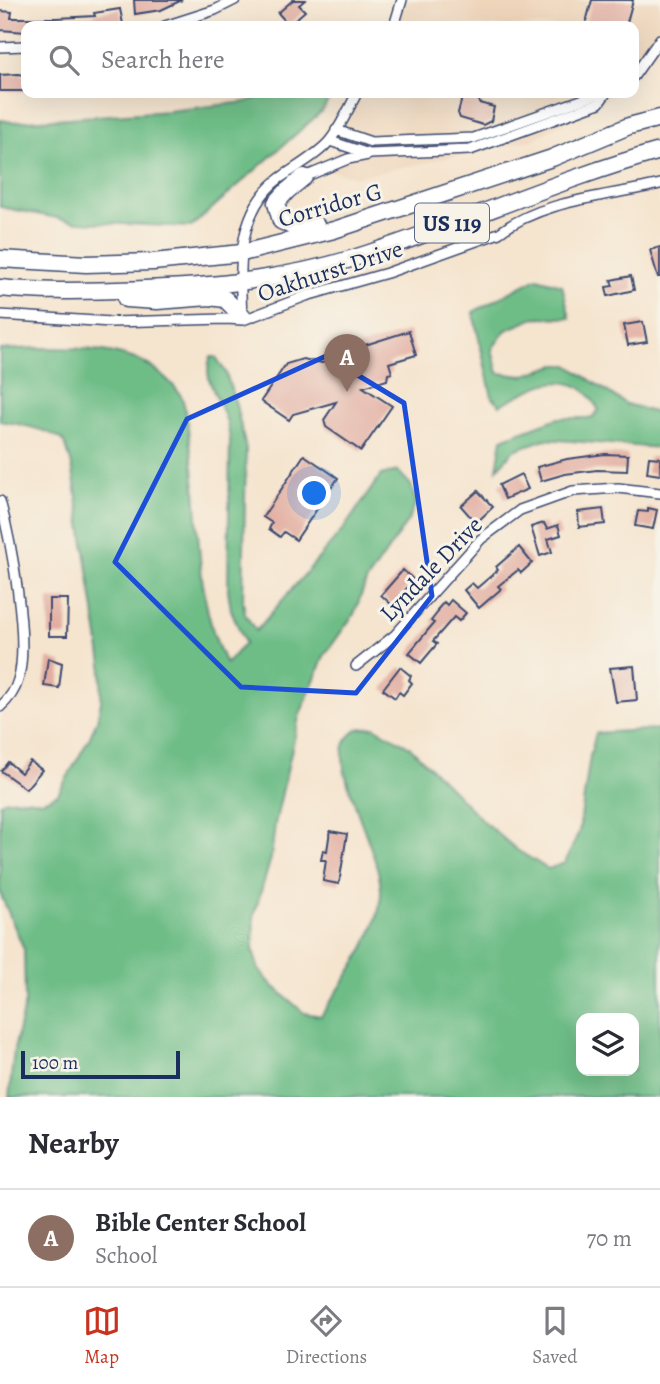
<!DOCTYPE html>
<html lang="en">
<head>
<meta charset="utf-8">
<style>
  :root { --surface:#fff; --page:#f2f2f3; --text:#2b2b33; --muted:#7c7c81; --line:#e1e1e2; --accent:#c8321e }
  body { margin:0; font-family:Alegreya,serif; background:var(--page); color:var(--text) }
  .controls { position:absolute; right:21px; bottom:21px; display:grid; overflow:hidden; border-radius:14px; box-shadow:0 7px 28px #0002 }
  .controls button { width:63px; height:63px; display:grid; place-items:center; padding:0; border:0; border-bottom:2px solid var(--line); background:var(--surface); color:var(--text); font:35px sans-serif }
  .scale { position:absolute; left:21px; bottom:18px; width:159px; box-sizing:border-box; padding-left:7px; border:4px solid #1b2f5e; border-top:0; font-size:19px; line-height:24px; white-space:nowrap; color:#1b2f5e; -webkit-text-stroke:5px #f7f3e8; paint-order:stroke }
  .you { position:absolute; left:315px; top:494px; width:24px; height:24px; margin:-18px; border:5px solid #fff; border-radius:50%; background:#1a73e8; box-shadow:0 0 0 10px #1a73e833 }
  .badge { display:grid; place-items:center; width:46px; height:46px; border-radius:50%; background:var(--accent); color:#fff; font-size:23px; font-weight:700 }
  .pin { position:absolute; translate:-50% -58px; filter:drop-shadow(0 2px 4px #0008) }
  .pin::after { content:''; position:absolute; top:37px; width:24px; height:21px; background:inherit; clip-path:polygon(0 0,100% 0,50% 100%) }
  .list { margin:0; padding:0; list-style:none }
  h2 { display:flex; justify-content:space-between; align-items:center; height:91px; margin:0; padding:0 28px; font-size:30px }
  h2 small { font-size:23px; font-weight:400; color:var(--muted) }
  .list li { display:grid; grid-template-columns:46px 1fr auto; gap:21px; align-items:center; box-sizing:border-box; height:98px; padding:0 28px; border-top:2px solid var(--line) }
  .list b { display:block; font-size:26px; white-space:nowrap }
  .list p { margin:0; font-size:23px; white-space:nowrap; color:var(--muted) }
  .list em { font-size:23px; font-style:normal; color:var(--muted) }
  .icon { flex:none; width:38px; height:38px; fill:none; stroke:currentColor; stroke-width:2; stroke-linecap:round; stroke-linejoin:round }
  .map { position:relative; flex:none; width:660px; height:1097px; overflow:hidden }
  .search { position:absolute; background:var(--surface); box-shadow:0 7px 28px #0002; left:21px; right:21px; top:21px; height:77px; display:flex; align-items:center; gap:18px; box-sizing:border-box; padding:0 24px; border-radius:14px; color:var(--muted); font-size:26px }
  .sheet { height:189px; background:var(--surface) }
  nav { display:flex; justify-content:space-around; align-items:center; box-sizing:border-box; height:98px; border-top:2px solid var(--line); background:var(--surface); font-size:19px; color:var(--muted) }
  nav a { display:grid; justify-items:center; gap:4px }
  nav .on { color:var(--accent) }
  .map>svg:first-child { display:block }
  .built { fill:#efd6bb }
  .forest { fill:#6ebd87; stroke:#447672; stroke-width:2; fill-rule:evenodd }
  .building { fill:#e2ada0 }
  .lines { fill:none; stroke-linecap:round; stroke-linejoin:round }
  .street-casing { stroke:#3c4a6f; stroke-width:12 }
  .highway-casing { stroke:#3c4a6f; stroke-width:19 }
  .street { stroke:#fff; stroke-width:9 }
  .highway { stroke:#fff; stroke-width:16 }
  .marked { fill:none; stroke:#1d4ed8; stroke-width:5; stroke-linejoin:round }
  .labels { text-anchor:middle; dominant-baseline:central; stroke-width:6; stroke-linejoin:round; paint-order:stroke }
  .shield { fill:#f7f3e8; stroke:#5d6a87; stroke-width:2 }
  .shield-label { font-size:23px; font-weight:bold; fill:#1b2f5e }
  .street-label { font-size:24px; fill:#1b2f5e; stroke:#f7f3e8 }
</style>
</head>
<body>
<div class="map">
<svg width="660" height="1097" viewBox="0 0 660 1097">
  <rect width="100%" height="100%" fill="#f7f3e8"/>
  <filter id="ink" filterUnits="userSpaceOnUse"><feTurbulence type="fractalNoise" baseFrequency=".0143" numOctaves="2"/><feDisplacementMap in="SourceGraphic" scale="14" xChannelSelector="R" yChannelSelector="G"/><feConvolveMatrix kernelMatrix="1 2 1 2 8 2 1 2 1" color-interpolation-filters="sRGB"/></filter>
  <filter id="wash" filterUnits="userSpaceOnUse"><feTurbulence type="fractalNoise" baseFrequency=".00686" numOctaves="4" result="noise"/><feDisplacementMap in="SourceGraphic" scale="28" xChannelSelector="R" yChannelSelector="G"/><feGaussianBlur stdDeviation="1.57" result="paint"/><feColorMatrix in="noise" values="0 0 0 0 0 0 0 0 0 0 0 0 0 0 0 0 0 1.4 0 .05"/><feComposite in="paint" operator="in"/></filter>
  <g filter="url(#wash)">
    <rect width="100%" height="100%" fill="#f5e4ce"/>
    <g class="built">
      <path d="M401,0H660V25L634,69V26H387Z"/>
      <path d="M353,93H616L532,140L356,177L329,170Z"/>
    </g>
    <g class="forest">
      <path d="M270,93H332L323,110L191,227L78,222L0,207V120L12,122L168,111L246,102Z"/>
      <path d="M537,278L562,285L570,318L537,317L506,330L492,349L498,373L522,376L556,365H568L626,404L660,414V448L545,439L514,450L497,469L502,439L558,418H592L599,410C595,405 591,396 586,392C559,369 526,392 500,405L492,397L473,312Z"/>
      <path d="M38,348C71,348 107,348 138,360C152,365 175,384 182,398C187,411 188,430 190,445C202,518 192,596 226,664L245,643L231,610L228,590L230,440C229,433 228,425 225,417C219,398 201,377 211,357H216L226,373L236,405L246,449L243,601L245,614L256,631L342,531L381,475L398,471L411,485L416,502L409,519L366,582L354,614L324,656L299,717L275,824L271,858L254,915L253,951L259,970L272,985L304,1013L321,1016C343,982 381,933 381,891C381,853 330,768 346,741C348,737 353,733 357,729L374,727L410,747L483,821L517,850L548,869L565,863L579,832L590,756L596,733L660,729V1097H9L14,1050L25,1002L24,949L0,893V803L7,800L25,799L43,801L58,794L90,737L97,720L101,702L102,664L73,471C71,462 68,446 61,439C49,430 15,423 0,421V350ZM634,1018V1071H581V1018Z"/>
    </g>
    <g id="blocks">
      <g class="building">
        <path d="M134,0H182L161,10L135,14Z"/>
        <path d="M293,0H305L299,5L305,11L289,25L278,13Z"/>
        <path d="M592,0H633L626,26H585Z"/>
        <path d="M120,9L123,24L26,26V32L0,30V11L12,12L11,18H57L95,16L94,13Z"/>
        <path d="M19,74L26,76V91H0V75Z"/>
        <path d="M468,93H480L479,103L494,107L491,121L483,125L460,118L458,113L462,98L466,99Z"/>
        <path d="M660,247V277H658L650,250Z"/>
        <path d="M631,276L634,290L608,296L606,287L613,286L611,280Z"/>
        <path d="M643,322L647,342L628,345L624,325Z"/>
        <path d="M409,331L416,355L389,363L392,373L388,374L387,380L363,387L392,406L361,451L326,427L324,420L336,402L293,414L289,420L261,401L286,364L303,359L322,363L346,355V351Z"/>
        <path d="M605,454L628,455L627,471L597,470L565,474L541,481L537,467L567,459Z"/>
        <path d="M304,455L338,478L296,540L284,532L280,537L269,529L272,523L263,517Z"/>
        <path d="M649,457L660,458V475L647,473Z"/>
        <path d="M521,474L528,489L505,499L499,485Z"/>
        <path d="M478,491L493,507L476,523L461,506Z"/>
        <path d="M648,508L657,510L653,529L635,526L638,511L648,512Z"/>
        <path d="M603,509L605,524L579,527L578,512Z"/>
        <path d="M544,523L547,529L558,525L561,535L548,539L552,552L540,556L531,527Z"/>
        <path d="M519,547L532,563L521,573L518,570L498,586L501,589L479,608L464,590L472,583L477,588L498,570L496,567Z"/>
        <path d="M403,570L414,580L392,605L381,595Z"/>
        <path d="M49,599H68L67,636H49Z"/>
        <path d="M451,600L466,613L459,621L454,617L433,641L437,644L421,663L409,653L434,623L431,621L438,612L437,610L444,602L447,605Z"/>
        <path d="M48,658L62,663L59,688L44,686Z"/>
        <path d="M634,666L637,700L616,702L610,668Z"/>
        <path d="M400,667L411,676L409,680L412,683L403,695L399,692L395,698L383,689Z"/>
        <path d="M30,761L42,770L26,789L1,771L8,762L21,773Z"/>
        <path d="M330,831L347,834L339,884L323,881L326,860H321L323,850L327,851Z"/>
      </g>
    </g>
  </g>
  <g filter="url(#ink)">
    <use href="#blocks" fill-opacity="0" stroke="#3c4a6f" stroke-width="2"/>
    <g class="lines">
      <defs>
        <g id="street">
          <path d="M165,26L215,10L235,0"/>
          <path d="M394,26L402,0"/>
          <path d="M0,47L26,46"/>
          <path d="M634,76L660,39"/>
          <path d="M336,130L371,142L474,138L601,93"/>
          <path d="M330,141L369,154L470,150L599,103L606,93"/>
          <path d="M302,178L348,159L368,155"/>
          <path d="M0,315L111,322L226,319L243,320L306,296L387,273L499,233C544,199 607,197 660,184"/>
          <path d="M242,315C239,267 237,210 280,178C294,168 321,153 331,139C341,126 349,108 357,93"/>
          <path d="M0,501C11,541 30,642 18,680C15,691 8,700 0,707"/>
          <path d="M356,666L395,635L481,539L520,510L573,491L618,488L660,493"/>
        </g>
        <g id="highway">
          <path d="M304,177L287,191L276,203L281,221L298,229L316,225"/>
          <path d="M0,259L86,264L153,262L242,253L334,230L552,158L629,126L660,118"/>
          <path d="M0,288C39,292 78,291 117,290C197,288 276,282 354,258C457,226 556,180 660,151"/>
          <path d="M126,299L157,301L209,297L225,299L242,316"/>
        </g>
      </defs>
      <use href="#street" class="street-casing"/>
      <use href="#highway" class="highway-casing"/>
      <use href="#street" class="street"/>
      <use href="#highway" class="highway"/>
    </g>
  </g>
  <path class="marked" d="M326,356L404,403L432,596L356,693L241,687L115,562L187,419Z"/>
  <g class="labels">
    <rect class="shield" x="415" y="203.5" width="74" height="39" rx="5"/>
    <g class="shield-label">
      <text x="452" y="223">US 119</text>
    </g>
    <g class="street-label">
      <text transform="translate(330 205) rotate(-16)">Corridor G</text>
      <text transform="translate(330 271) rotate(-18)">Oakhurst Drive</text>
      <text transform="translate(431 569) rotate(-46)">Lyndale Drive</text>
    </g>
  </g>
</svg>
<div class="controls">
<button><svg class="icon" aria-label="layers" viewBox="0 0 24 24"><path d="M12 4l9 5-9 5-9-5zM3 14l9 5 9-5"/></svg></button>
</div>
<div class="scale">100 m</div>
<div class="you"></div>
<div class="pin badge" style="left:347px;top:392px;background:#8d6e63">A</div>
<div class="search"><svg class="icon" aria-label="search" viewBox="0 0 24 24"><circle cx="10" cy="10" r="6"/><path d="M15 15l6 6"/></svg>Search here</div>
</div>
<section class="sheet">
<h2>Nearby<small></small></h2>
<ul class="list">
<li><span class="badge" style="background:#8d6e63">A</span><div><b>Bible Center School</b><p>School</p></div><em>70 m</em></li>
</ul>
</section>
<nav>
<a class="on"><svg class="icon" aria-label="map" viewBox="0 0 24 24"><path d="M3 6l6-2 6 2 6-2v14l-6 2-6-2-6 2zM9 4v14M15 6v14"/></svg>Map</a>
<a><svg class="icon" aria-label="directions" viewBox="0 0 24 24"><path d="M12 3l9 9-9 9-9-9zM9 14v-3h6M13 9l2 2-2 2"/></svg>Directions</a>
<a><svg class="icon" aria-label="saved" viewBox="0 0 24 24"><path d="M7 4h10v16l-5-4-5 4z"/></svg>Saved</a>
</nav>
</body>
</html>
